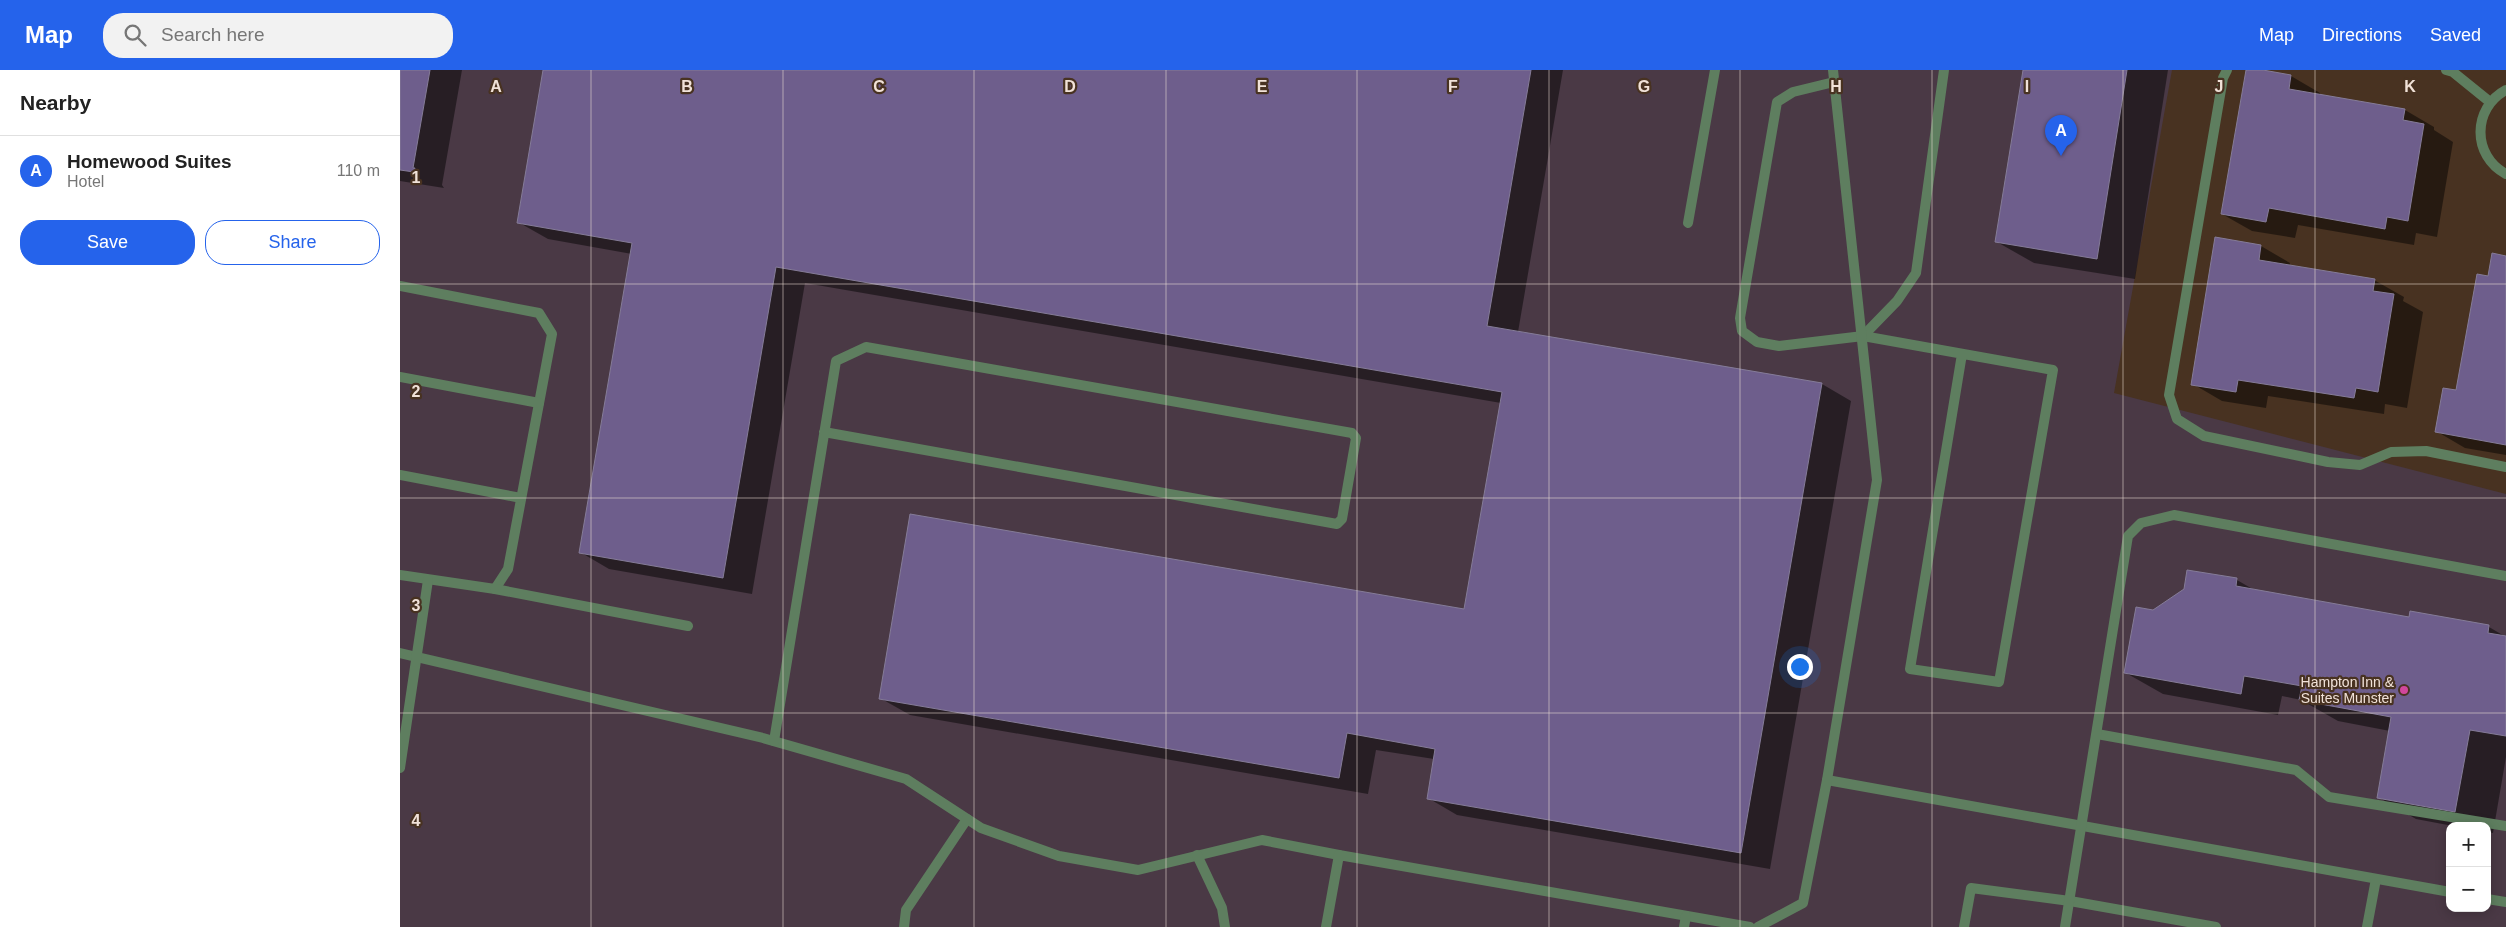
<!DOCTYPE html>
<html lang="en">
<head>
<meta charset="utf-8">
<style>
  :root { --surface:#fff; --page:#f2f2f2; --text:#222; --muted:#767676; --line:#e0e0e0; --accent:#2563eb }
  body { margin:0; font-family:Helvetica,sans-serif; background:var(--page); color:var(--text) }
  .controls { position:absolute; right:15px; bottom:15px; display:grid; overflow:hidden; border-radius:10px; box-shadow:0 2px 12px #0003 }
  .controls button { width:45px; height:45px; display:grid; place-items:center; padding:0; border:0; border-bottom:1px solid var(--line); background:var(--surface); color:var(--text); font:25px sans-serif }
  .you { position:absolute; left:1399px; top:596px; width:18px; height:18px; margin:-12px; border:4px solid #fff; border-radius:50%; background:#1a73e8; box-shadow:0 0 0 8px #1a73e833 }
  .badge { display:grid; place-items:center; width:32px; height:32px; border-radius:50%; background:var(--accent); color:#fff; font-size:16px; font-weight:700 }
  .pin { position:absolute; translate:-50% -41px; filter:drop-shadow(0 1px 2px #0008) }
  .pin::after { content:''; position:absolute; top:26px; width:18px; height:15px; background:inherit; clip-path:polygon(0 0,100% 0,50% 100%) }
  .list { margin:0; padding:0; list-style:none }
  h2 { display:flex; justify-content:space-between; align-items:center; height:65px; margin:0; padding:0 20px; font-size:21px }
  h2 small { font-size:16px; font-weight:400; color:var(--muted) }
  .list li { display:grid; grid-template-columns:32px 1fr auto; gap:15px; align-items:center; box-sizing:border-box; height:70px; padding:0 20px; border-top:1px solid var(--line) }
  .list b { display:block; font-size:19px; white-space:nowrap }
  .list p { margin:0; font-size:16px; white-space:nowrap; color:var(--muted) }
  .list em { font-size:16px; font-style:normal; color:var(--muted) }
  .actions { display:flex; gap:10px; padding:15px 20px }
  .actions a { flex:1; padding:11px 0; border:1px solid var(--accent); border-radius:20px; text-align:center; font-size:18px; color:var(--accent) }
  .actions .main { background:var(--accent); color:#fff }
  .icon { flex:none; width:28px; height:28px; fill:none; stroke:currentColor; stroke-width:2; stroke-linecap:round; stroke-linejoin:round }
  .map { position:relative; flex:none; width:2106px; height:857px; overflow:hidden }
  header { display:flex; align-items:center; gap:30px; box-sizing:border-box; height:70px; padding:0 25px; background:var(--accent); color:#fff }
  header strong { font-size:24px }
  nav { display:flex; gap:28px; margin-inline-start:auto; font-size:18px }
  .search { width:350px; height:45px; background:var(--page); display:flex; align-items:center; gap:12px; box-sizing:border-box; padding:0 18px; border-radius:20px; color:var(--muted); font-size:19px }
  main { display:flex }
  aside { flex:1; background:var(--surface) }
  .map>svg:first-child { display:block }
  .commercial { fill:#4a3945; fill-rule:evenodd }
  .shadow { fill:#0007 }
  .building { fill:#6e5e8c; stroke:#857c98 }
  .lines { fill:none; stroke-linecap:round; stroke-linejoin:round }
  .lane { stroke:#5e7e5f; stroke-width:10 }
  .street { stroke:#5e7e5f; stroke-width:10 }
  .grid { fill:none; stroke:#f1e2d8; stroke-width:1; stroke-opacity:0.55 }
  .hotel-dot { fill:#d1479c; stroke:#483221; stroke-width:2 }
  .labels { text-anchor:middle; dominant-baseline:central; stroke-width:4.5; stroke-linejoin:round; paint-order:stroke }
  .poi-label { font-size:14px; fill:#f1e2d8; stroke:#483221; text-anchor:end }
  .grid-label { font-size:16px; text-anchor:middle; font-weight:bold; fill:#f1e2d8; stroke:#483221; stroke-width:4.5; stroke-linejoin:round; paint-order:stroke }
</style>
</head>
<body>
<header>
<strong>Map</strong>
<div class="search"><svg class="icon" aria-label="search" viewBox="0 0 24 24"><circle cx="10" cy="10" r="6"/><path d="M15 15l6 6"/></svg>Search here</div>
<nav><a>Map</a><a>Directions</a><a>Saved</a></nav>
</header>
<main>
<aside>
<h2>Nearby<small></small></h2>
<ul class="list">
<li><span class="badge">A</span><div><b>Homewood Suites</b><p>Hotel</p></div><em>110 m</em></li>
</ul>
<div class="actions"><a class="main">Save</a><a>Share</a></div>
</aside>
<div class="map">
<svg width="2106" height="857" viewBox="0 0 2106 857">
  <rect width="100%" height="100%" fill="#483221"/>
  <path class="commercial" d="M0,0H1772L1714,323L2106,424V857H0ZM2050,756H2087V838H2050Z"/>
  <g class="shadow">
    <path d="M0,0H62L42,115L44,118L0,111Z"/>
    <path d="M145,0H1163L1118,262L1422,314L1451,331L1370,799L1057,745L1028,728L1034,689L976,680L968,724L510,645L480,628L1065,540L1101,333L405,213L352,524L209,499L180,482L232,184L148,169L118,152Z"/>
    <path d="M1624,0H1768L1735,209L1634,193L1597,172Z"/>
    <path d="M1847,0L1891,6L1920,23V26L2005,40L2034,57V60L2053,72L2037,167L2016,163L2014,175L1898,155L1895,168L1852,161L1822,144Z"/>
    <path d="M1861,176L1890,193L1889,197L1974,210L2004,227L2003,231L2023,242L2007,338L1985,334L1984,344L1868,326L1866,338L1822,331L1793,314Z"/>
    <path d="M2106,187V385L2065,378L2036,361L2057,322L2089,207Z"/>
    <path d="M1837,510L1856,521L2010,548L2011,542L2089,557L2106,567V687L2093,763L2087,762V756H2053L2016,749L1978,727L1990,661L1938,651L1901,630L1882,626L1878,645L1763,624L1726,603L1753,542Z"/>
  </g>
  <g class="building">
    <path d="M0,0H30L13,98H15L14,102L0,100Z"/>
    <path d="M143,0H1131L1087,256L1422,313L1341,783L1027,729L1035,679L947,663L939,708L479,629L510,444L1064,539L1102,322L376,197L323,508L179,483L232,173L117,153Z"/>
    <path d="M1623,0H1727L1697,189L1595,172Z"/>
    <path d="M1846,0H1863L1891,5L1889,19L2005,39L2003,50L2024,54L2008,151L1987,147L1985,159L1869,138L1866,152L1821,144Z"/>
    <path d="M1815,167L1861,175L1859,190L1975,209L1973,221L1994,224L1978,322L1956,318L1954,328L1838,310L1836,322L1791,315Z"/>
    <path d="M2092,183L2106,186V375L2035,362L2043,318L2056,320L2077,204L2088,206Z"/>
    <path d="M1787,500L1837,508L1836,516L2009,547L2010,541L2089,555L2088,563L2106,566V666L2070,660L2055,742L1977,728L1991,647L1899,630L1902,616L1844,606L1841,624L1724,603L1736,537L1753,540L1784,519Z"/>
  </g>
  <g class="lines">
    <g class="lane">
      <path d="M1827,0L1823,8L1769,325L1777,349L1804,366L1928,392L1960,395L1991,382L2026,381L2106,397"/>
      <path d="M2046,0L2053,2L2090,32"/>
      <path d="M1434,12L1393,22L1377,32L1340,248L1342,261L1357,272L1379,276L1463,266L1653,300L1599,612L1510,599L1562,284"/>
      <path d="M1288,153L1315,0"/>
      <path d="M0,216L139,243L152,264L108,499L95,519L0,505"/>
      <path d="M1463,266L1497,231L1516,203L1544,0"/>
      <path d="M0,307L139,333"/>
      <path d="M0,405L121,428"/>
      <path d="M95,519L288,556"/>
      <path d="M0,583L363,668L506,709L581,758L659,786L738,800L862,770L939,785"/>
      <path d="M1697,664L1896,700L1929,727L2106,756"/>
      <path d="M374,671L436,291L466,277L952,363L956,368L942,449L937,454L424,362"/>
      <path d="M0,698L28,510"/>
      <path d="M1427,710L2050,822"/>
      <path d="M797,785L822,838L825,857"/>
      <path d="M2087,829L2106,832"/>
      <path d="M504,857L506,840L567,749"/>
      <path d="M926,857L939,785L1350,857"/>
      <path d="M1284,857L1286,846"/>
      <path d="M1358,857L1403,833L1427,710L1477,410L1433,0"/>
      <path d="M1564,857L1571,818L1670,831L1816,857"/>
      <path d="M1665,857L1728,466L1741,453L1774,445L2106,506"/>
      <path d="M1967,857L1976,809"/>
    </g>
    <path class="street" d="M2106,20C2072,38 2072,86 2106,104"/>
  </g>
  <path class="grid" d="M191,0V857M383,0V857M574,0V857M766,0V857M957,0V857M1149,0V857M1340,0V857M1532,0V857M1723,0V857M1915,0V857M0,214H2106M0,428H2106M0,643H2106"/>
  <circle class="hotel-dot" cx="2004" cy="620" r="5"/>
  <g class="labels">
    <g class="poi-label">
      <text x="1994" y="612">Hampton Inn &amp;<tspan x="1994" dy="16">Suites Munster</tspan></text>
    </g>
  </g>
  <g class="grid-label">
    <text x="96" y="22">A</text>
    <text x="287" y="22">B</text>
    <text x="479" y="22">C</text>
    <text x="670" y="22">D</text>
    <text x="862" y="22">E</text>
    <text x="1053" y="22">F</text>
    <text x="1244" y="22">G</text>
    <text x="1436" y="22">H</text>
    <text x="1627" y="22">I</text>
    <text x="1819" y="22">J</text>
    <text x="2010" y="22">K</text>
    <text x="16" y="113">1</text>
    <text x="16" y="327">2</text>
    <text x="16" y="541">3</text>
    <text x="16" y="756">4</text>
  </g>
</svg>
<div class="controls">
<button>+</button>
<button>−</button>
</div>
<div class="you"></div>
<div class="pin badge" style="left:1661px;top:86px">A</div>
</div>
</main>
</body>
</html>
